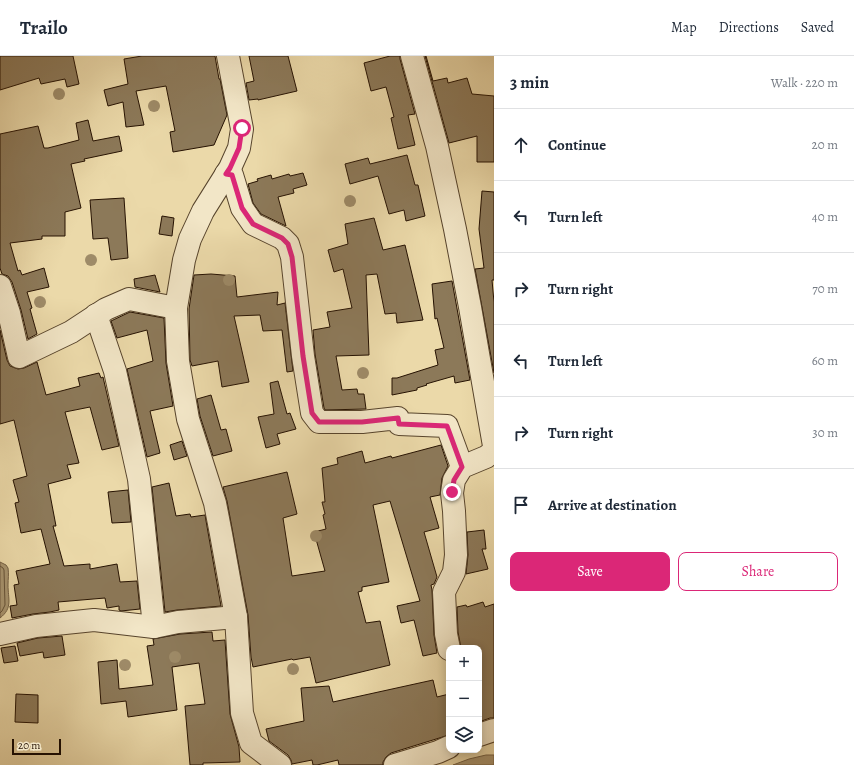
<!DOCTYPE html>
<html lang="en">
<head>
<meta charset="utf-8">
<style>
  :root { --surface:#fff; --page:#f6f6f7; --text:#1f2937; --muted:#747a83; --line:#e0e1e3; --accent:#db2777 }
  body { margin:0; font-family:Alegreya,serif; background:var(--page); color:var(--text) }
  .controls { position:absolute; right:12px; bottom:12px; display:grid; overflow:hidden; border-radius:8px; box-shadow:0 2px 10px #0003 }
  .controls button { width:36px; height:36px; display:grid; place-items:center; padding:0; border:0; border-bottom:1px solid var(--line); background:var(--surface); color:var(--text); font:20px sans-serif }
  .scale { position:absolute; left:12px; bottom:10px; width:49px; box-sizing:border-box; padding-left:4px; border:2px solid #261202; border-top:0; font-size:11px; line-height:14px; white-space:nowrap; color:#261202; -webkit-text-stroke:3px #f2e6c7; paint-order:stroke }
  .stop { position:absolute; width:12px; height:12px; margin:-9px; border:3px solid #db2777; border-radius:50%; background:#fff }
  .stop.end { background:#db2777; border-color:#fff; box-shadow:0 1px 4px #0008 }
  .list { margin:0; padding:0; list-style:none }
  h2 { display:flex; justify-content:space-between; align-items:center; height:52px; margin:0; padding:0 16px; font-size:17px }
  h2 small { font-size:13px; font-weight:400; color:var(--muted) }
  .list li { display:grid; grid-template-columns:26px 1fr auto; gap:12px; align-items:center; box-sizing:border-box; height:72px; padding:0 16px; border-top:1px solid var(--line) }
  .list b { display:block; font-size:15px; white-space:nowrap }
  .list em { font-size:13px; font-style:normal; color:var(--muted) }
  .actions { display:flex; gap:8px; padding:12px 16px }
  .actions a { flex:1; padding:9px 0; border:1px solid var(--accent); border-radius:8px; text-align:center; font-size:14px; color:var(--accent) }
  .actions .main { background:var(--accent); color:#fff }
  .icon { flex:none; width:22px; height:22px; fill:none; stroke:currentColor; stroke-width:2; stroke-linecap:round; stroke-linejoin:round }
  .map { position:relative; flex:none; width:494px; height:709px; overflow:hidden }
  header { display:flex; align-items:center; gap:24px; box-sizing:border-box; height:56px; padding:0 20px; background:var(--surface); border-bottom:1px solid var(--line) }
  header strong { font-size:19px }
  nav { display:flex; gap:22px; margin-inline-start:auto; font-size:14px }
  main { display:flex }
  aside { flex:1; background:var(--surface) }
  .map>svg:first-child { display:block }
  .water { fill:#a89570; stroke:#746144 }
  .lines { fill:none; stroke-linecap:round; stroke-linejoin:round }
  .shore { stroke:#675439; stroke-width:1 }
  .building { fill:#8c7959; stroke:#261202 }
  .minor-casing { stroke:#57442c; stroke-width:24 }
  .minor { stroke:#f2e6c7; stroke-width:22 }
  .tree { fill:#9e8b68 }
  .route { stroke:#db2777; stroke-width:5 }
</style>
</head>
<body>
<header>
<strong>Trailo</strong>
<nav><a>Map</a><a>Directions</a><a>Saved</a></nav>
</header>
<main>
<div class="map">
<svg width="494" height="709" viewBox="0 0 494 709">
  <rect width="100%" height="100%" fill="#ebd9a9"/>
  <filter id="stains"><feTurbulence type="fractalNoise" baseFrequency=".005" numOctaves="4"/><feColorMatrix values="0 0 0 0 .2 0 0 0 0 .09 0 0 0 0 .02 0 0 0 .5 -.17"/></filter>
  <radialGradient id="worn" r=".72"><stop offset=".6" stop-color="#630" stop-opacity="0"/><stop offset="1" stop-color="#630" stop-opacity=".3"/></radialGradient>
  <g class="water">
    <path d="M0,506L6,509L8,512C9,518 8,523 8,529C8,543 13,552 0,562Z"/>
    <path d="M486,699H494V709H453L469,703Z"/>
  </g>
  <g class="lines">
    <path class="shore" d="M0,510L3,512L4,514L5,549L2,555L0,557"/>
  </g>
  <g class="building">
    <path d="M0,0H73L79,28L67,31L65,23L41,28L39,22L0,34Z"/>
    <path d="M142,0H215L219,23H220L227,59L214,89L173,96L170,76L175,75L166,30L136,35L144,69L126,71L123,46L108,50L104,34L128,28L124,3Z"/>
    <path d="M249,0H288L297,35L258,44V43L249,44L246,27L254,25Z"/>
    <path d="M390,0H400V3L415,58L408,59L415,89L398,93L391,62L394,61L386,31L371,35L364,7Z"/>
    <path d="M425,0H426L433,25L447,22L448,27L467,22L472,38L494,40V106H477V80L449,87Z"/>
    <path d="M88,64L93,85L119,80L122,95L84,103L85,105L71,108L81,152L65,156V180H42V183L10,187L18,215L20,214L22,219L44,212L49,231L27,236L32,252L30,253L37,278L28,283L21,254L12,226L8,220L2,218L0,212V78L38,70L44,92H48L79,84L76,67Z"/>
    <path d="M407,99L415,129H418L425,160L406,165L404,154L389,158L378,120L350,128L345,108L368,102L370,108Z"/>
    <path d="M303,117L307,129L293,133L294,137L278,141L286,170L261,158L253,147L248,128L258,125L257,123L271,119L272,123L289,118L290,120Z"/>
    <path d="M482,135L494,136V224H492L494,246V317L475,213L484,212L479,173Z"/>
    <path d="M124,142L128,202L111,204L108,182L93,183L90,144Z"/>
    <path d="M162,160L174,162L172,180L159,178Z"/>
    <path d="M374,162L383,194L405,189L423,264L397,267L396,257L385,258L377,218L366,219L369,299L336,300L342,334L357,333L358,338H364L366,353L325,354L324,352L315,298L313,274L330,271L327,256L352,252L343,213L334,216L328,194L348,188L345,168Z"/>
    <path d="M211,218L235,220L237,241L278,236L277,249L285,247L293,315L287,316L282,274L263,275L260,259L234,260L249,326L222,331L218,305L192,310L190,304L189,253L194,219Z"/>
    <path d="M155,219L160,236L135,231L134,223Z"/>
    <path d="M452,225L470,324L455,327L454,320L426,328L427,329L417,332V334L392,339V322H397L438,309L435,294L444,292L437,262L435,263L432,228Z"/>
    <path d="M130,256L164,262L166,307L173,350L150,355L160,397L147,401L127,313L153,305L147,274L117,282L111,265Z"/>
    <path d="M0,274L7,304L10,310L18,313L24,312L37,306L46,339L80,330L78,322L99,317L101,322L103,321L119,390L102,394L90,351L65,356L79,407L67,409L71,422L48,428L56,470H53L64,510L90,508V513L117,508L120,526L137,525L140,553L121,555L119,554V550L107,552L105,542L58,546L59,554L50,556L33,558L12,562L10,550L17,549L14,529L19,528L16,515L50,508L41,473L21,477L15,447L19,446L13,424L27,420L14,364L0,368Z"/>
    <path d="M278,325L287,358L290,357L296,373L277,378L280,388L266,392L258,361L274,358L270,327Z"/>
    <path d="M211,339L221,374L226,373L232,395L213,400L200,360L197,343Z"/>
    <path d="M182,385L187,400L174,404L170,389Z"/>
    <path d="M441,389L448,410L442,422L440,439L430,441L439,472L424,476L437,521L434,528L431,529L432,534L434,579L437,597L423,600L414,564L401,567L397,550L420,545L390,445L373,449L389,526L362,531V535L358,536L366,567L380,565L390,609L316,627L310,601L293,604L292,603L253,611L251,601L248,559L227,445L223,431L287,416L297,458L283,462L292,520L325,515L314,476L326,473L323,459L325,458L322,446H325L322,412L338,408L337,402L362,395L365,407L391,400L392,402Z"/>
    <path d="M169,427L176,460L190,458L191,461L205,459L221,550L177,554L165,556L152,431Z"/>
    <path d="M128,434L131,466L112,467L108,436Z"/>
    <path d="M484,474L486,493H482L488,513L466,518L468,499L467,476Z"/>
    <path d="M483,546L485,551L494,548V662H490L479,666V592H461L458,576L457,551L466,549L467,551Z"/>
    <path d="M212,576L213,585L225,584L230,658L239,691L240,706L203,707V709H190L185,650L205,648L199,607L172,611L177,654L128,661L126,645L101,648L98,606L117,604L119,633L153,629L147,590L154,589L153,583L180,578Z"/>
    <path d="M62,580L65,599L44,602L43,596L20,600L17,587L38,582Z"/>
    <path d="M15,590L18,605L4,607L1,592Z"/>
    <path d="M433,624L437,641L449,638V679L391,697L386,701L383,706V709H339L338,704L317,709H313L312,704L292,708L291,704L288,699L269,685L266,673L304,665L301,632L329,630L333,646Z"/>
    <path d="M16,638L38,639V667L15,666Z"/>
  </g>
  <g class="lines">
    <defs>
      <g id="minor">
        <path d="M228,0L242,73L239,92L230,112L203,155L190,183L184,204L176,252L178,305L188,363L215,447L221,478L236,561L242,657L251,687L280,709"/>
        <path d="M412,0L437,90L455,173L470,251L494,390L493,396L486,401L462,411L454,424L452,437L454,455L456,499L454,516L444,536L446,578L449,593"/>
        <path d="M226,118L232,119L242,152L253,168L282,182L288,188L292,201L303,300L312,357L319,366H362L398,362L399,368L447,370L462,411"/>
        <path d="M0,230L9,257L19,301L71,276L106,253L129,243L176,252"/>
        <path d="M96,259L115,315L139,423L154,571"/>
        <path d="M0,578L36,570L94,564L154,571L178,566L236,561"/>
        <path d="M479,679L494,674"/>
        <path d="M395,709L438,696L449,691"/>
      </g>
    </defs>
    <use href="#minor" class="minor-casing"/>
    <use href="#minor" class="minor"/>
  </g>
  <g class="tree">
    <circle cx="59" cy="38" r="6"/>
    <circle cx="154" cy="50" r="6"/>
    <circle cx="350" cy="145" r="6"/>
    <circle cx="91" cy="204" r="6"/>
    <circle cx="229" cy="224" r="6"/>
    <circle cx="40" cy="246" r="6"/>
    <circle cx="363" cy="317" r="6"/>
    <circle cx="316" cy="480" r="6"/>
    <circle cx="175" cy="601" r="6"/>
    <circle cx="125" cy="609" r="6"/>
    <circle cx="293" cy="613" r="6"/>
  </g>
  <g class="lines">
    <path class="route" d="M242,72L239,92L230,112L226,118L232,119L242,152L253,168L282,182L288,188L292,201L303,300L312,357L319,366H362L398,362L399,368L447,370L462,411L454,424L452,436"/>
  </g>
  <rect width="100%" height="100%" filter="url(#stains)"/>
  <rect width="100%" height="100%" fill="url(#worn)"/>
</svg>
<div class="controls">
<button>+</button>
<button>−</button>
<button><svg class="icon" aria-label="layers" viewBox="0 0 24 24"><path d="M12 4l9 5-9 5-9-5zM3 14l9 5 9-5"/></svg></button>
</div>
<div class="scale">20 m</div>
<div class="stop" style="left:242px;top:72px"></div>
<div class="stop end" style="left:452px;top:436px"></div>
</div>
<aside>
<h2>3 min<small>Walk · 220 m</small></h2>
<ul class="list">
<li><svg class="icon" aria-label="ahead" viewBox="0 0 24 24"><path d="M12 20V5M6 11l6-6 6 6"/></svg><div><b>Continue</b></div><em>20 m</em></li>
<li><svg class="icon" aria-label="left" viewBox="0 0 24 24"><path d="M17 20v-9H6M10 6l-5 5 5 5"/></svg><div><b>Turn left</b></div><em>40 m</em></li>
<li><svg class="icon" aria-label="right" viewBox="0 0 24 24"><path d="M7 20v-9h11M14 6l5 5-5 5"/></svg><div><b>Turn right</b></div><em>70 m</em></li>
<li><svg class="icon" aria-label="left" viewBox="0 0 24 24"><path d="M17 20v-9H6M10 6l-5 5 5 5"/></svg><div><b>Turn left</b></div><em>60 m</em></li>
<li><svg class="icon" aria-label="right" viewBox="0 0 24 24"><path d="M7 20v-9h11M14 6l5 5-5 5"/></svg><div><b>Turn right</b></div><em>30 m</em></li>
<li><svg class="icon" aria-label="arrive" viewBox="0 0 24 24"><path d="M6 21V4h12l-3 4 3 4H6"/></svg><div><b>Arrive at destination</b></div></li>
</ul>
<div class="actions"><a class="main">Save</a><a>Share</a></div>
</aside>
</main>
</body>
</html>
